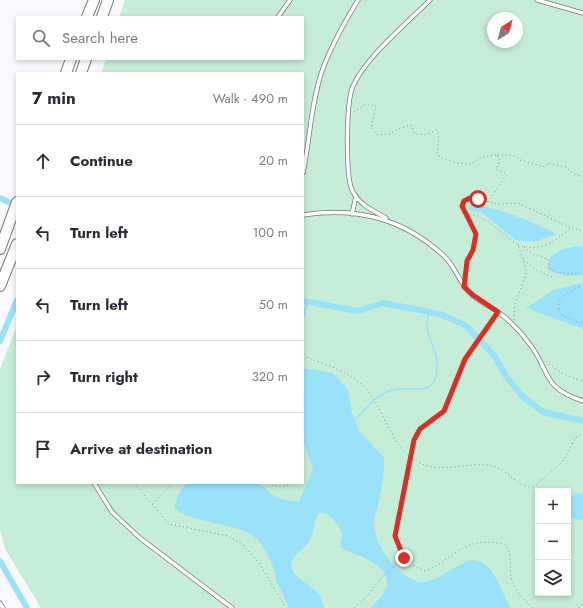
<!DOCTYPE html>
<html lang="en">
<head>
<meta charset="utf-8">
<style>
  :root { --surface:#fff; --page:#f2f2f3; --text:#2b2b33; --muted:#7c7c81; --line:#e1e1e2 }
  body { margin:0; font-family:Jost,sans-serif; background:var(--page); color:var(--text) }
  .controls { position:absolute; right:12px; bottom:12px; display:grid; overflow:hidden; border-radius:0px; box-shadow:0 2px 6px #0003 }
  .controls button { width:36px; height:36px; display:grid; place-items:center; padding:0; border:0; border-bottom:1px solid var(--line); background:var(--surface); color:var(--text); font:20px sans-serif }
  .compass { position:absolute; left:487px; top:12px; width:36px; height:36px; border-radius:50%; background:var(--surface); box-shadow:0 2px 6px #0003; rotate:36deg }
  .stop { position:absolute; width:12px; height:12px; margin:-9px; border:3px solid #d93025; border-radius:50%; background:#fff }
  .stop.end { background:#d93025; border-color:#fff; box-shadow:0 1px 4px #0008 }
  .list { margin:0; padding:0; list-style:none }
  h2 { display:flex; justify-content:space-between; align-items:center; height:52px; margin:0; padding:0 16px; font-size:17px }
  h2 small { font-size:13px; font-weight:400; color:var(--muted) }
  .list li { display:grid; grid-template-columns:26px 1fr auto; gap:12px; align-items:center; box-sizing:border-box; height:72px; padding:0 16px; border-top:1px solid var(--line) }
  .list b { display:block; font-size:15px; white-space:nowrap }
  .list em { font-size:13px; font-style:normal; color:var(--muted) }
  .icon { flex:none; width:22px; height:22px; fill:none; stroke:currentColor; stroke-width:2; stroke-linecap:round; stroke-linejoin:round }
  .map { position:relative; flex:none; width:583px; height:608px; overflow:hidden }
  .search { position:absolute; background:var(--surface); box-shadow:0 2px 6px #0003; left:16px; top:16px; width:288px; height:44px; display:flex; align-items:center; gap:10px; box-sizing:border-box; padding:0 14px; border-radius:0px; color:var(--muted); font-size:15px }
  .panel { position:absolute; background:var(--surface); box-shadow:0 2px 6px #0003; left:16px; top:72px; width:288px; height:412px; border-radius:0px }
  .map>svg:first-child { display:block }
  .green { fill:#c5edd8; fill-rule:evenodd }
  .water { fill:#9ae2f9 }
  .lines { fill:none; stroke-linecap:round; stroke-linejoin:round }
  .stream { stroke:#9ae2f9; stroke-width:1.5 }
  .canal { stroke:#9ae2f9; stroke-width:6 }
  .service-casing { stroke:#757679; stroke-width:5 }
  .secondary-casing { stroke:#757679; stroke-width:12 }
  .path { stroke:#939396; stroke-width:1; stroke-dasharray:1 3; stroke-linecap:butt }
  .service { stroke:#fff; stroke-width:3.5 }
  .secondary { stroke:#fff; stroke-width:10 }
  .route { stroke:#d93025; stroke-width:5 }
</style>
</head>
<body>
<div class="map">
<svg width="583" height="608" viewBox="0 0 583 608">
  <rect width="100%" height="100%" fill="#f8f8fd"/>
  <path class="green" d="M125,0H583V608H41L5,549L0,530V369L17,326V483H303V73H101L106,59H303V17H119ZM493,18H517V42H493ZM538,491H568V593H538Z"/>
  <g class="water">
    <path d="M469,206C492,203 536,224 557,234L535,242L516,240L481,212L468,210Z"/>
    <path d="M583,246V275C570,277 559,276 548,269C546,252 568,246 583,246Z"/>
    <path d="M583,283V329L526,308L553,290Z"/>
    <path d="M303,368L333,373L348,389L352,413L359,431L384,457C385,475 381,492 377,509C376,514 373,521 374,527C375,546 403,584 424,582C434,582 455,567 465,562C492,551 500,592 511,608H370L380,598L387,586C390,562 355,556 340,547C340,543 343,539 342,535C341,526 329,512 320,513C312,519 316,529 311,538C307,547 298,551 293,559C285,574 308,583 316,591C321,596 322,602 324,608H289L275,578L276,575C271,562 266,548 256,538C244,527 211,523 195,518C187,515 179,514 174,507L179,493L187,483H260C272,498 282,500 299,502L313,469L303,441Z"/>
    <path d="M578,493L583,494V519C577,521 572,519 568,514V499Z"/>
  </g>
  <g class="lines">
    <g class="stream">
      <path d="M303,319L307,302"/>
      <path d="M354,420C365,410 375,396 389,391C410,383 435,401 437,369C439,354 429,341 427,327C426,323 428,316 429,312"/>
    </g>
    <g class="canal">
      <path d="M0,198L17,206"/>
      <path d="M303,301L358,311L383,303L440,314L465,325L494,355L506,376L522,396L543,412L583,421"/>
      <path d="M0,341L17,300"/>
      <path d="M0,561L27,608"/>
    </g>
    <defs>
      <g id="service">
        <path d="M537,0L583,13"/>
        <path d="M278,17L290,0"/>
        <path d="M303,173C310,139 311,103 322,71C331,46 344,23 358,0"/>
        <path d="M352,214L356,196"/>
        <path d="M303,215C357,207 403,218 444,256C455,266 459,282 470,293C478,301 488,305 498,312C509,320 520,331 528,342C551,370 540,387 583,401"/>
        <path d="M386,218C374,211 360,205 353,192C345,179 346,101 353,86C366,57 407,23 430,0"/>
        <path d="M94,483L112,512L140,538L232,608"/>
        <path d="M0,603L3,608"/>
      </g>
      <g id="secondary">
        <path d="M87,17L94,0"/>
        <path d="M102,17L108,0"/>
        <path d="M66,73L71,59"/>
        <path d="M81,73L86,59"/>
        <path d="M0,249L17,202"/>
        <path d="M0,286L17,244"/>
      </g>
    </defs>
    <use href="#service" class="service-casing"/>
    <use href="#secondary" class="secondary-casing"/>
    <g class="path">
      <path d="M354,112L367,104L376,106L371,127L377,135L391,134L400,128L411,125L415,134L425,135L437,130L439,139L437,154L444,159L457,163L470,164L482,157L496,155"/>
      <path d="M488,202L507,174L496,169L500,160L496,155H513L520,160L545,167L548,163L566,167L574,174L583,176"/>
      <path d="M572,228L583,231"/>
      <path d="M524,247L533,254L548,259L549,268L555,272L577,274"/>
      <path d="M524,260L536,270L552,277"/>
      <path d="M465,277C467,262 475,249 476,234L465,215"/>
      <path d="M579,287L566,294L558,302L559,311L563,316L583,324"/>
      <path d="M514,320L515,304L527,272L518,245L486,220L475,215H465L462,206L464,201L471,198L499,204L518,203L571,228C552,243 543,252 518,245"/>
      <path d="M303,356C325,364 351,372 367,390C387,414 391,451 422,464C445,473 469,461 492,466C508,469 517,488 534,487L564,460L576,437L583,433"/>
      <path d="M546,361C557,371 568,377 583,381"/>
      <path d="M134,483L169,524L228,536L244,546L259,563L286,608"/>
      <path d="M268,483C277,487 283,489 291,483"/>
      <path d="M153,504L173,483"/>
      <path d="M404,558L414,566L425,571C460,556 461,536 505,544C515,559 507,569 513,583C516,593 526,601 533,608"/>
      <path d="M354,608L369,594L380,579L404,558L395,536L414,440L420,429L444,411L465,359L495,316"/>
      <path d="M578,608L583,603"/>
    </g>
    <use href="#service" class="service"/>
    <use href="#secondary" class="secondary"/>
  </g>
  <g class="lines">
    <path class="route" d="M404,558L395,536L414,440L420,429L444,411L465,359L498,312L473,295L464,287L467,261L473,250L476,234L462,206L464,201L470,198L478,199"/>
  </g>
</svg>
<div class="controls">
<button>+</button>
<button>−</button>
<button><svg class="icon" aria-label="layers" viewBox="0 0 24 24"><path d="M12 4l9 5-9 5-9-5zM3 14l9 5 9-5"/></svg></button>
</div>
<svg class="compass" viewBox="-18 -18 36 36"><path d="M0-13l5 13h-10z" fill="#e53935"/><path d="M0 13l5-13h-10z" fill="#7c7c81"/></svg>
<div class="stop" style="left:478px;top:199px"></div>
<div class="stop end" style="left:404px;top:558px"></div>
<div class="search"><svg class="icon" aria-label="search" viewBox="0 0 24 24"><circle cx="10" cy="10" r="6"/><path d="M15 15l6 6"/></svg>Search here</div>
<section class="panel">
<h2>7 min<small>Walk · 490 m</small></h2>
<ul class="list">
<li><svg class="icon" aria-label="ahead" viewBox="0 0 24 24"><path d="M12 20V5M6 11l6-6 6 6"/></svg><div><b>Continue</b></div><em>20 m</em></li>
<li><svg class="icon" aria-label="left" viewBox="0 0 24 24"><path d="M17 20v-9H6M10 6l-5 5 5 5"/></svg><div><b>Turn left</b></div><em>100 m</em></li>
<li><svg class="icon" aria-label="left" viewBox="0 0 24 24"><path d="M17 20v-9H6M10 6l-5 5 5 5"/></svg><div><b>Turn left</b></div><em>50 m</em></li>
<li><svg class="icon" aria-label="right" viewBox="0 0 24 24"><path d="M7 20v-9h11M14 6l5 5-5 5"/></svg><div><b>Turn right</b></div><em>320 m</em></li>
<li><svg class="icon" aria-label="arrive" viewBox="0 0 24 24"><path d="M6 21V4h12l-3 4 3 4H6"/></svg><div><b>Arrive at destination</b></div></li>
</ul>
</section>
</div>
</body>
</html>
